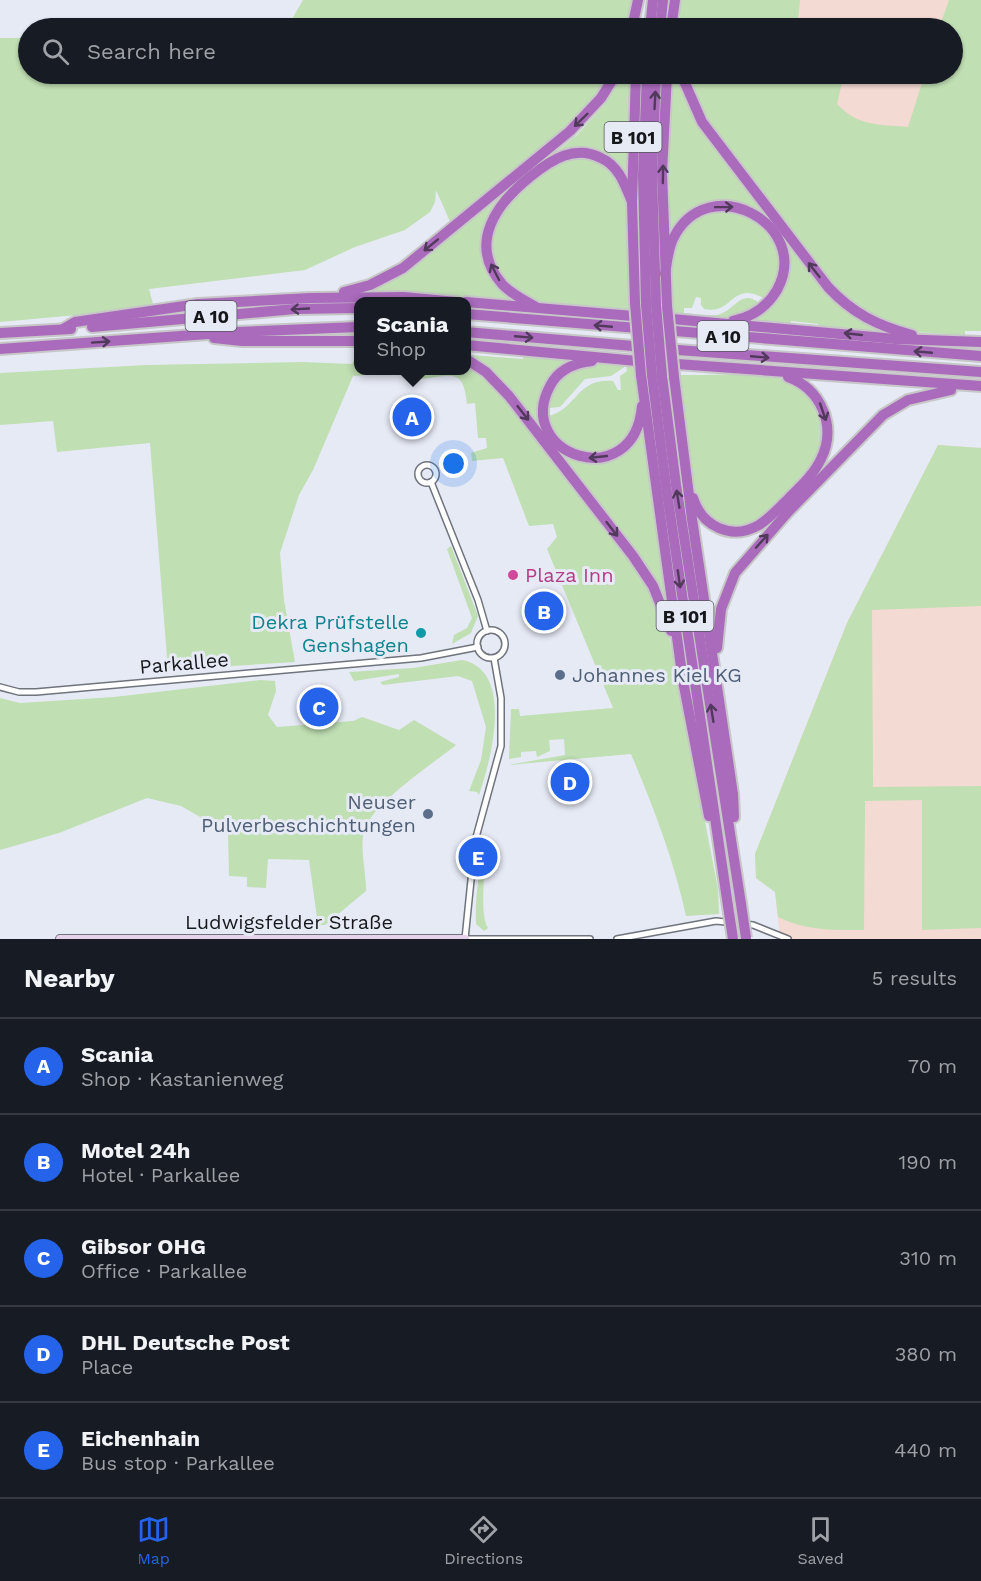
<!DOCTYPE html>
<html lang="en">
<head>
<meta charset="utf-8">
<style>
  :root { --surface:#171b24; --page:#242831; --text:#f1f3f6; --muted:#9ea1a6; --line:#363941; --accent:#2563eb }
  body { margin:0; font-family:"Work Sans",sans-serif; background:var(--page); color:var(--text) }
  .you { position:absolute; left:454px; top:464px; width:21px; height:21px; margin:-15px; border:4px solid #fff; border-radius:50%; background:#1a73e8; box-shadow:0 0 0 9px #1a73e833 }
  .badge { display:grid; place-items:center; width:39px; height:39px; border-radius:50%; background:var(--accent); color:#fff; font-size:20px; font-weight:700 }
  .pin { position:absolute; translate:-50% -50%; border:3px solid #fff; box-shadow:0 2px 6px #0006 }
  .popup { position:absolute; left:354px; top:297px; width:117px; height:78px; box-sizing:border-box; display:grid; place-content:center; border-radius:12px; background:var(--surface); filter:drop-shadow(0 2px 4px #0005); font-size:20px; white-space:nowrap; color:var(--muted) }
  .popup b { font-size:22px; color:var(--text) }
  .popup::after { content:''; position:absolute; left:50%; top:100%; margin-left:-12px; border:12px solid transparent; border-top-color:var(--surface) }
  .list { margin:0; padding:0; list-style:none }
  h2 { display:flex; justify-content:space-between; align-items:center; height:78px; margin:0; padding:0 24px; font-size:26px }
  h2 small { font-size:20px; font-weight:400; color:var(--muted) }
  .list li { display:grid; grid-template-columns:39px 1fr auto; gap:18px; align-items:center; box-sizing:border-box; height:96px; padding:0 24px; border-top:2px solid var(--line) }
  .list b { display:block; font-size:22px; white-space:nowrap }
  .list p { margin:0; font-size:20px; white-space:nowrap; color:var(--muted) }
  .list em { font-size:20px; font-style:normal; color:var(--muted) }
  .icon { flex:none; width:33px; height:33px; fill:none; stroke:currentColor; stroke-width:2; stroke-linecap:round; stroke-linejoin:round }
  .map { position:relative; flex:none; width:981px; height:939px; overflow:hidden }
  .search { position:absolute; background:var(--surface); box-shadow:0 2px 4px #0004; left:18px; right:18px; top:18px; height:66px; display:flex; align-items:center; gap:15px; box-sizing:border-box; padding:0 21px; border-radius:33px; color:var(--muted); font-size:22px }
  .sheet { height:558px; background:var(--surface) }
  nav { display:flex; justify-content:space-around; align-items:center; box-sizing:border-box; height:84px; border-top:2px solid var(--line); background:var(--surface); font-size:16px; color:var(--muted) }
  nav a { display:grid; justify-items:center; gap:3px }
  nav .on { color:var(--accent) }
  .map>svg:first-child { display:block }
  .industrial { fill:#f3dad2 }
  .green { fill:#c0dfb3 }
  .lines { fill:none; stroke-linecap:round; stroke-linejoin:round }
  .street-casing { stroke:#6f737c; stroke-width:8 }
  .secondary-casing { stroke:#6f737c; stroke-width:10 }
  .highway-casing { stroke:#c7c7c8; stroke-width:14 }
  .street { stroke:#fff; stroke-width:5 }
  .secondary { stroke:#e6d3eb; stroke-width:8 }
  .highway { stroke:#aa6bbc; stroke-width:10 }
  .highway-bridge-casing { stroke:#c7c7c8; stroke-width:14; stroke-linecap:butt }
  .highway-bridge { stroke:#aa6bbc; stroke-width:10 }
  .oneway { stroke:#51395b }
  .hotel-dot { fill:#d1479c; stroke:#e6eaf5; stroke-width:2 }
  .culture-dot { fill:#0f9aa8; stroke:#e6eaf5; stroke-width:2 }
  .service-dot { fill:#5c6f8a; stroke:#e6eaf5; stroke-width:2 }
  .labels { text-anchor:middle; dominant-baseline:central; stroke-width:6; stroke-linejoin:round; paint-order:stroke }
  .shield { fill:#e6eaf5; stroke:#54565c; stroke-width:1.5 }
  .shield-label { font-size:18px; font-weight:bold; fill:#16171b }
  .hotel-label { font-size:20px; fill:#b23c85; stroke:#e6eaf5; text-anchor:start }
  .culture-label { font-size:20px; fill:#0d838f; stroke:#e6eaf5; text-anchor:end }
  .street-label { font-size:20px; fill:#16171b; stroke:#e6eaf5 }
  .service-label { font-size:20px; fill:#4e5e75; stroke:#e6eaf5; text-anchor:start }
</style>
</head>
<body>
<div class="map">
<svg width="981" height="939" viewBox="0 0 981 939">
  <rect width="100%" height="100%" fill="#e6eaf5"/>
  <g class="industrial">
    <path d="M783,0H981V218L825,127L799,74H952V28H785Z"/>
    <path d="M938,445L981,448V939H780L775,892L756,878L755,854L847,623Z"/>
  </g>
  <g class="green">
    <path d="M303,0H634L629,28H280L292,19Z"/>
    <path d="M680,0H800L797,28H680Z"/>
    <path d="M949,0H981V331H965V335L913,332L873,318L837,291L712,129L699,108L686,74H844L837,104C859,127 878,124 908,127L925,74H952V28H939Z"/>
    <path d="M0,38H28V74H614L579,121L452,226L436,190L435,202L430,212L405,230L355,247L305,270L149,289L154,308L0,322Z"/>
    <path d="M623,74H633L629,184L621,171L572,151L503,198L485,257L518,304L437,298V293L368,292L411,269L577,135L604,105Z"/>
    <path d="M670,74H676C692,135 745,184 782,234C802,260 819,288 843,309C856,320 872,328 888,333L818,329V324L791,321L790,328L742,323L784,282L772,224L718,203L669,239L666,206H670V187L666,183Z"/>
    <path d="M578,157C591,159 602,161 612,171C634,190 629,282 630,313L534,302C515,294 500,281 494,261C480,212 536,170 578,157Z"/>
    <path d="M732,210L762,224L775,243L780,262L778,278L766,298C759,297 755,293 747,293C729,294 728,314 704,309L701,305V298L696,297L692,308H684V313C695,314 707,316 717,315C734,312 740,289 758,302L759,306L733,319L673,316C669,260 663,217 732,210Z"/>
    <path d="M466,349H470V355L523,359L524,353L579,358L548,383V436L601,461L645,426L672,617L657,585L510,391L466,354Z"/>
    <path d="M358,352V370H466V364L483,375L502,395L645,578L667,625L718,889L719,914L686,916C674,860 653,806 631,754L508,765L565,755L564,739L549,740L550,751L537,757L536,751L521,752V757L509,759L511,709H519L520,716L613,708L547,549L557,537L553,524L529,526L503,458L472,461L471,453L487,448L486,438H478L475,403L467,404C463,365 451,377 418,379L417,371L353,376L313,470L299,495L280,553L284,600L295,662L168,670L150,443L57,452L53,421L0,425V373L146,365L303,362L352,364Z"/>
    <path d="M595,363L634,364L639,395L638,422L615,450L583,455L554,436L549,416C578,408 576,378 613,381L618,390H621L620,376L627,371L626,366L611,376L585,379L560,407L549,408L548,395L564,373Z"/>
    <path d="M679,375C709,376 772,370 796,384C828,403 830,443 809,471C802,480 792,488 784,497C775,505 765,520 754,524C733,532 709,525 698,506C686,483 683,405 679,375Z"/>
    <path d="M938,445L981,448V606L872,610L873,787L981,786V928L922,930V800L865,801L864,930C833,930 806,931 778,917L775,892L756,878L755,854L847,623Z"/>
    <path d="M451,546L478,616L471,633L452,644L454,635L467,628L472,618L447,549Z"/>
    <path d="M462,660C515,670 491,760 479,795L477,792L469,791L481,760L486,727L472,681L458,676L383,685L380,682L399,677V674L354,681L349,672L413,668Z"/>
    <path d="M260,680L275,681L276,691L268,715L277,727L353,721L362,717L399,730L414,720L456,745C433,764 367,806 363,835C361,854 366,872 366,891L325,925H318L309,860L268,859L266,888L247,887V877L229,876L228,833L181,806L147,798L59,833L0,850V698L20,703L114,697Z"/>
    <path d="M484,852C486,872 479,914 488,928L484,931L476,924C475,899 478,877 484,852Z"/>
  </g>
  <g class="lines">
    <defs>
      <g id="street">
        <circle cx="427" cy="474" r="9"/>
        <path d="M431,482L478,600L487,631"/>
        <circle cx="491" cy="644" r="14"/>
        <path d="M0,687L19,692H36L421,658L478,647"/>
        <path d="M465,939L475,841L501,746V698L494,658"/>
        <path d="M465,939H590"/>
        <path d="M617,939L716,921L753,925L788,939"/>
      </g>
      <path id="secondary" d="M60,939H465"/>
      <g id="highway">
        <path d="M632,28L638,0"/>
        <path d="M650,28L653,0"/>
        <path d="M660,28L663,0"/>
        <path d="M671,28L675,0"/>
        <path d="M667,74L662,173L667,306"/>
        <path d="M681,74L702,122L828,287C852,313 878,326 912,335"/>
        <path d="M665,274C667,263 668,249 673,239C707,168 813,224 777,290C767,307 752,317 733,321"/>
        <path d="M344,292L370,285L403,268L570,131L601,98L616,74"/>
        <path d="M466,302L645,317"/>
        <path d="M635,303L632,202L636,74"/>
        <path d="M646,304L643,175L647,74"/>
        <path d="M656,305L652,175L656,74"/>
        <path d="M536,307C524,300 511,294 502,284C467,243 497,203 531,176C551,160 575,144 601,158C619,166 625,185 632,202"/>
        <path d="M466,314L981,356"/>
        <path d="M661,318L896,339L981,342"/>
        <path d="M92,327L295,309L358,308"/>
        <path d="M63,329L75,322L198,304L310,298L404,297L456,302"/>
        <path d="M466,332L645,347"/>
        <path d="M0,333L71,329"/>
        <path d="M214,338L242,341H358"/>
        <path d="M466,345L648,362"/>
        <path d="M0,349L236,332L358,327"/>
        <path d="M664,349L981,372"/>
        <path d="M466,359L486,372L509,396L633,556L653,586L671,631"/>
        <path d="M592,361C574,363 558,370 550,386C513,455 634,496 642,406"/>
        <path d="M663,363L981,386"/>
        <path d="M641,375L683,681L709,816"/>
        <path d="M652,375L666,486L728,906"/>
        <path d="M662,376L676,485L741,904"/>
        <path d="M674,377L692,519L733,794L734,817"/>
        <path d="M693,498C702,526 731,541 759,525C770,518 780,507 789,498C801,486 814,474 821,459C837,426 821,389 788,377"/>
        <path d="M717,648L721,609L735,573L788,512L883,415L908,400L951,390"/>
      </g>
    </defs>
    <use href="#street" class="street-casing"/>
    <use href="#secondary" class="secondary-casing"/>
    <use href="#highway" class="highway-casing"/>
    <use href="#street" class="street"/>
    <use href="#secondary" class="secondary"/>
    <use href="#highway" class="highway"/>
    <defs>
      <g id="highway-bridge">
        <path d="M635,303L641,375"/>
        <path d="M646,304L652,375"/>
        <path d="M656,305L662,376"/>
        <path d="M667,306L674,377"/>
        <path d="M741,904L746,938"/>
        <path d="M728,906L733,939"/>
      </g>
    </defs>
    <use href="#highway-bridge" class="highway-bridge-casing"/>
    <use href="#highway-bridge" class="highway-bridge"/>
  </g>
  <defs><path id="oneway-shaft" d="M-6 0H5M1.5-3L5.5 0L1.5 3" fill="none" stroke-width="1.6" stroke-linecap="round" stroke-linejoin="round" transform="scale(1.5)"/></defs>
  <g class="oneway">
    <use href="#oneway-shaft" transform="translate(655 100) rotate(-87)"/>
    <use href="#oneway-shaft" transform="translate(581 120) rotate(136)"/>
    <use href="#oneway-shaft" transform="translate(663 174) rotate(-89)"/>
    <use href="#oneway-shaft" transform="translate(724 207) rotate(-1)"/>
    <use href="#oneway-shaft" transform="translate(431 245) rotate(141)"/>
    <use href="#oneway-shaft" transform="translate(814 270) rotate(-128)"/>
    <use href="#oneway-shaft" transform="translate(495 272) rotate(-117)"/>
    <use href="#oneway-shaft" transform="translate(300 309) rotate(177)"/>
    <use href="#oneway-shaft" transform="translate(603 326) rotate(-175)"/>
    <use href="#oneway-shaft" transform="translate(853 334) rotate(-174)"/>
    <use href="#oneway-shaft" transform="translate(524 337) rotate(5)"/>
    <use href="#oneway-shaft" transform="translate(101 342) rotate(-4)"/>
    <use href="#oneway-shaft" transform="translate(923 352) rotate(-175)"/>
    <use href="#oneway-shaft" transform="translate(760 357) rotate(5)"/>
    <use href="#oneway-shaft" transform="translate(823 412) rotate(71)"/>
    <use href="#oneway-shaft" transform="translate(523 413) rotate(52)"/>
    <use href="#oneway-shaft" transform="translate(598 457) rotate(174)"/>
    <use href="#oneway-shaft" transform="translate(678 499) rotate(-99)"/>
    <use href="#oneway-shaft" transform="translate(612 529) rotate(52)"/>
    <use href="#oneway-shaft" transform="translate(762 541) rotate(-48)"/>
    <use href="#oneway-shaft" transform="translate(679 579) rotate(82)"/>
    <use href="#oneway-shaft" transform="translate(712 713) rotate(-99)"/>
  </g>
  <circle class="hotel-dot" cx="513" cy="575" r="6"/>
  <circle class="culture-dot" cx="421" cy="633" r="6"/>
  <g class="service-dot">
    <circle cx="560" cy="675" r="6"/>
    <circle cx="428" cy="814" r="6"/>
  </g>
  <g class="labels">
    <g class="shield">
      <rect x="604.5" y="122" width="57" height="30" rx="4.5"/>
      <rect x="185.5" y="301" width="51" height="30" rx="4.5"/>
      <rect x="697.5" y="321" width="51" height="30" rx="4.5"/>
      <rect x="656.5" y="601" width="57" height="30" rx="4.5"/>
    </g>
    <g class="shield-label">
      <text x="633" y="137">B 101</text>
      <text x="211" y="316">A 10</text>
      <text x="723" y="336">A 10</text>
      <text x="685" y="616">B 101</text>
    </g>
    <g class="hotel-label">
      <text x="525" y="575">Plaza Inn</text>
    </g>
    <g class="culture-label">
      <text x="409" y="622">Dekra Prüfstelle<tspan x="409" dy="23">Genshagen</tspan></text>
    </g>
    <g class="street-label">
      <text transform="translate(184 663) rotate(-5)">Parkallee</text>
      <text x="289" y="922">Ludwigsfelder Straße</text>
    </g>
    <g class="service-label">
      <text x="572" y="675">Johannes Kiel KG</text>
      <text x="416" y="802" text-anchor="end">Neuser<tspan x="416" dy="23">Pulverbeschichtungen</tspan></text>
    </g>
  </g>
</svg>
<div class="you"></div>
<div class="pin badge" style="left:412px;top:417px">A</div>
<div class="popup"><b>Scania</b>Shop</div>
<div class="pin badge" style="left:544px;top:611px">B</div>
<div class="pin badge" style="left:319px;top:707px">C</div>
<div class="pin badge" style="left:570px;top:782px">D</div>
<div class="pin badge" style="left:478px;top:857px">E</div>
<div class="search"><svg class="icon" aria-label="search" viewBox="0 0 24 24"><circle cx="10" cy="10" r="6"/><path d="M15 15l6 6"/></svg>Search here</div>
</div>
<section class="sheet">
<h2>Nearby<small>5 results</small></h2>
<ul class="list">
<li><span class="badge">A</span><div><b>Scania</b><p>Shop · Kastanienweg</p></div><em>70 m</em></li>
<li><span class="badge">B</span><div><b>Motel 24h</b><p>Hotel · Parkallee</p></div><em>190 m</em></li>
<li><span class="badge">C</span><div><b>Gibsor OHG</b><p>Office · Parkallee</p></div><em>310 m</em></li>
<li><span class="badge">D</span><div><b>DHL Deutsche Post</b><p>Place</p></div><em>380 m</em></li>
<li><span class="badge">E</span><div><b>Eichenhain</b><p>Bus stop · Parkallee</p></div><em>440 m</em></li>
</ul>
</section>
<nav>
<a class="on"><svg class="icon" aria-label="map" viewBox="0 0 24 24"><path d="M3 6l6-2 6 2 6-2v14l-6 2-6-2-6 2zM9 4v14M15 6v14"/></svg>Map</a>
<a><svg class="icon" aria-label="directions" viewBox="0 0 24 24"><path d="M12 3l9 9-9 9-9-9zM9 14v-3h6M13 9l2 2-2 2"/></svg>Directions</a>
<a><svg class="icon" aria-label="saved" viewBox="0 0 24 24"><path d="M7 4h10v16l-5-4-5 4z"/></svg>Saved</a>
</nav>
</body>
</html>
